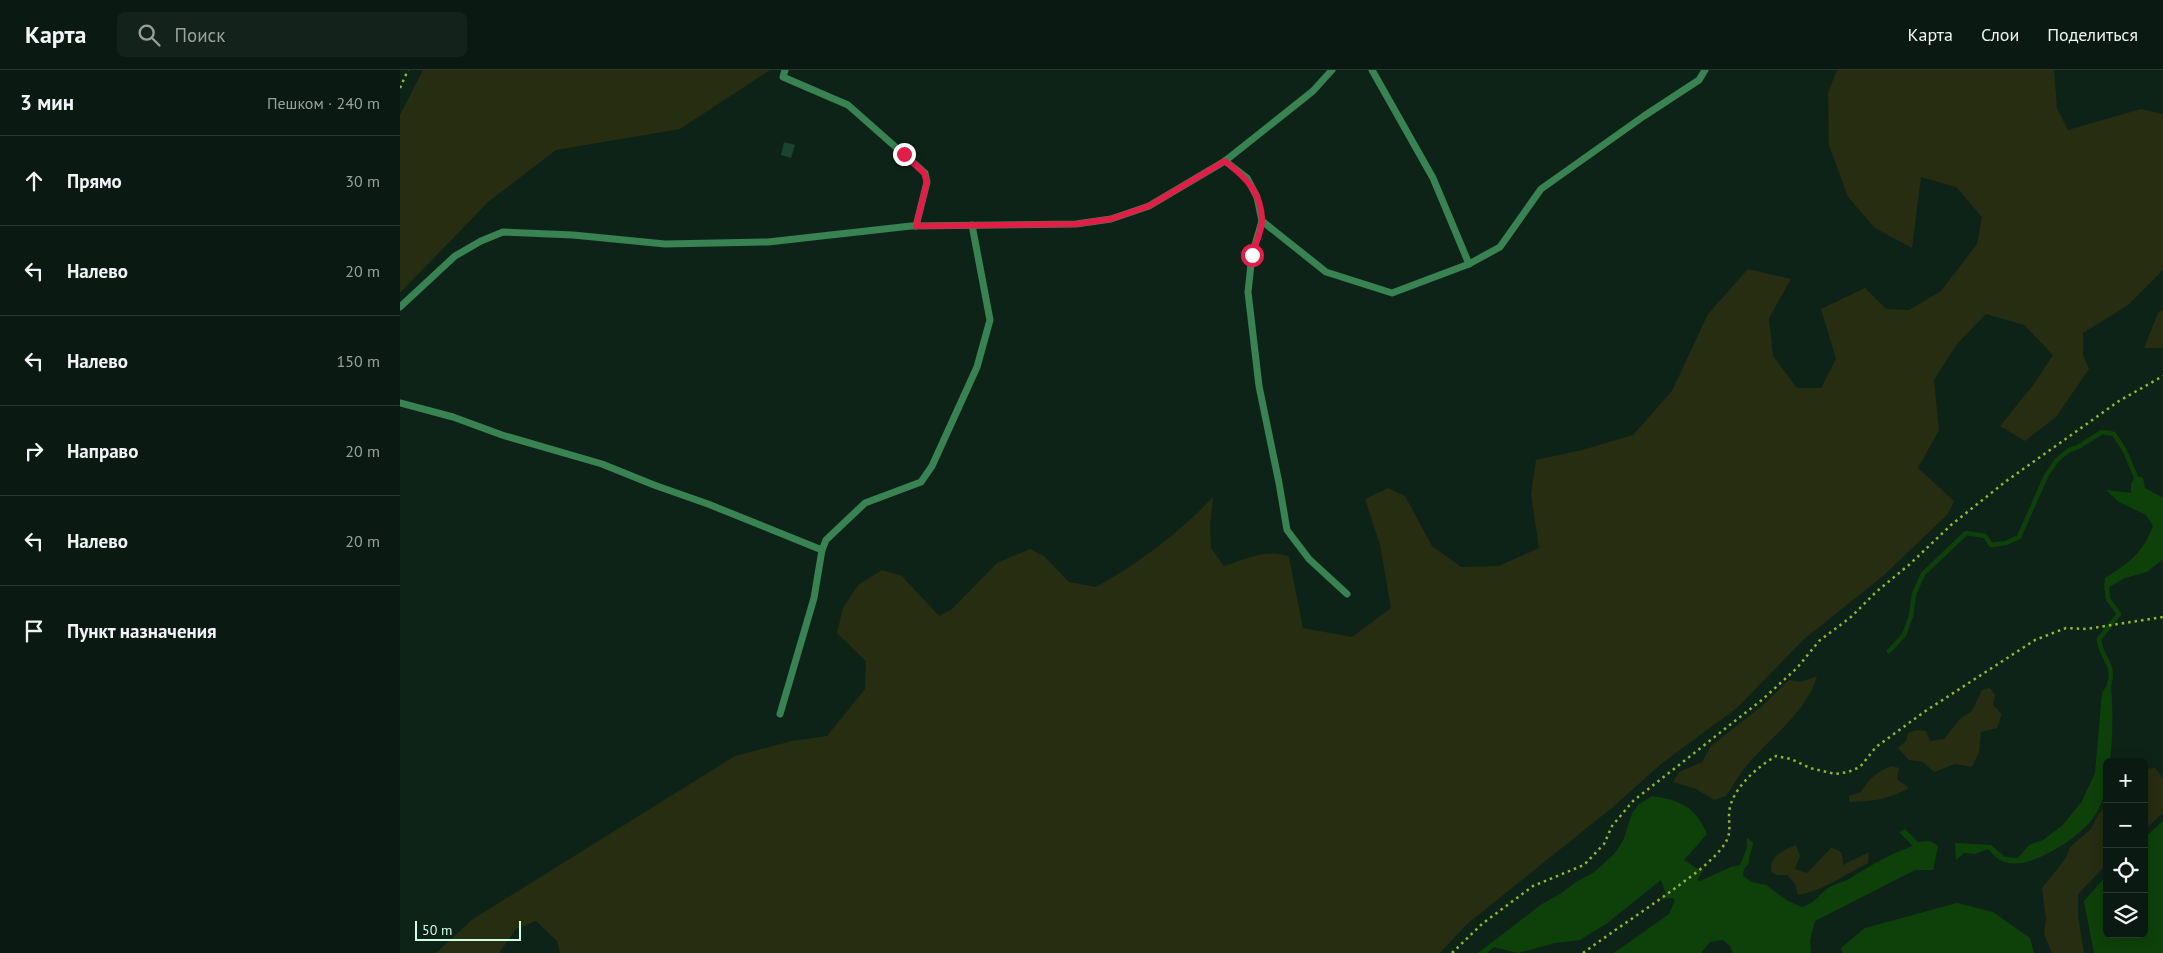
<!DOCTYPE html>
<html lang="ru">
<head>
<meta charset="utf-8">
<style>
  :root { --surface:#0a1a12; --page:#13231b; --text:#f1f3f6; --muted:#99a19f; --line:#2a3832 }
  body { margin:0; font-family:"PT Sans",sans-serif; background:var(--page); color:var(--text) }
  .controls { position:absolute; right:15px; bottom:15px; display:grid; overflow:hidden; border-radius:8px; box-shadow:0 2px 12px #0003 }
  .controls button { width:45px; height:45px; display:grid; place-items:center; padding:0; border:0; border-bottom:1px solid var(--line); background:var(--surface); color:var(--text); font:25px sans-serif }
  .scale { position:absolute; left:15px; bottom:12px; width:106px; box-sizing:border-box; padding-left:5px; border:2px solid #d0ffe3; border-top:0; font-size:14px; line-height:18px; white-space:nowrap; color:#d0ffe3; -webkit-text-stroke:4px #0e2318; paint-order:stroke }
  .stop { position:absolute; width:15px; height:15px; margin:-11px; border:4px solid #e11d48; border-radius:50%; background:#fff }
  .stop.end { background:#e11d48; border-color:#fff; box-shadow:0 1px 5px #0008 }
  .list { margin:0; padding:0; list-style:none }
  h2 { display:flex; justify-content:space-between; align-items:center; height:65px; margin:0; padding:0 20px; font-size:21px }
  h2 small { font-size:16px; font-weight:400; color:var(--muted) }
  .list li { display:grid; grid-template-columns:32px 1fr auto; gap:15px; align-items:center; box-sizing:border-box; height:90px; padding:0 20px; border-top:1px solid var(--line) }
  .list b { display:block; font-size:19px; white-space:nowrap }
  .list em { font-size:16px; font-style:normal; color:var(--muted) }
  .icon { flex:none; width:28px; height:28px; fill:none; stroke:currentColor; stroke-width:2; stroke-linecap:round; stroke-linejoin:round }
  .map { position:relative; flex:none; width:1763px; height:883px; overflow:hidden }
  header { display:flex; align-items:center; gap:30px; box-sizing:border-box; height:70px; padding:0 25px; background:var(--surface); border-bottom:1px solid var(--line) }
  header strong { font-size:24px }
  nav { display:flex; gap:28px; margin-inline-start:auto; font-size:18px }
  .search { width:350px; height:45px; background:var(--page); display:flex; align-items:center; gap:12px; box-sizing:border-box; padding:0 18px; border-radius:8px; color:var(--muted); font-size:19px }
  main { display:flex }
  aside { flex:1; background:var(--surface) }
  .map>svg:first-child { display:block }
  .green { fill:#262d11 }
  .water { fill:#0e410a }
  .lines { fill:none; stroke-linecap:round; stroke-linejoin:round }
  .stream { stroke:#0e410a; stroke-width:4.5 }
  .building { fill:#1a442f }
  .path { stroke:#97b52e; stroke-width:2.5; stroke-dasharray:2.5 4; stroke-linecap:butt }
  .service { stroke:#398251; stroke-width:7 }
  .route { stroke:#e11d48; stroke-width:6 }
</style>
</head>
<body>
<header>
<strong>Карта</strong>
<div class="search"><svg class="icon" aria-label="search" viewBox="0 0 24 24"><circle cx="10" cy="10" r="6"/><path d="M15 15l6 6"/></svg>Поиск</div>
<nav><a>Карта</a><a>Слои</a><a>Поделиться</a></nav>
</header>
<main>
<aside>
<h2>3 мин<small>Пешком · 240 m</small></h2>
<ul class="list">
<li><svg class="icon" aria-label="ahead" viewBox="0 0 24 24"><path d="M12 20V5M6 11l6-6 6 6"/></svg><div><b>Прямо</b></div><em>30 m</em></li>
<li><svg class="icon" aria-label="left" viewBox="0 0 24 24"><path d="M17 20v-9H6M10 6l-5 5 5 5"/></svg><div><b>Налево</b></div><em>20 m</em></li>
<li><svg class="icon" aria-label="left" viewBox="0 0 24 24"><path d="M17 20v-9H6M10 6l-5 5 5 5"/></svg><div><b>Налево</b></div><em>150 m</em></li>
<li><svg class="icon" aria-label="right" viewBox="0 0 24 24"><path d="M7 20v-9h11M14 6l5 5-5 5"/></svg><div><b>Направо</b></div><em>20 m</em></li>
<li><svg class="icon" aria-label="left" viewBox="0 0 24 24"><path d="M17 20v-9H6M10 6l-5 5 5 5"/></svg><div><b>Налево</b></div><em>20 m</em></li>
<li><svg class="icon" aria-label="arrive" viewBox="0 0 24 24"><path d="M6 21V4h12l-3 4 3 4H6"/></svg><div><b>Пункт назначения</b></div></li>
</ul>
</aside>
<div class="map">
<svg width="1763" height="883" viewBox="0 0 1763 883">
  <rect width="100%" height="100%" fill="#0e2318"/>
  <g class="green">
    <path d="M23,0H370L280,59L156,80L88,132L0,223V45Z"/>
    <path d="M1437,0H1654L1657,38L1668,60L1741,39L1763,44V200L1728,235L1683,263V285L1689,299L1656,347L1625,371L1600,356L1634,314L1653,285L1624,255L1586,244L1557,274L1534,310L1539,360L1518,398L1554,431L1548,444L1483,506L1403,570L1338,637L1261,694L1213,737L1067,854L1040,883H160L157,871L136,851L116,859L99,883H36L73,849L335,686L392,671L427,666L465,619L466,591L437,563L443,538L458,515L482,500L502,506L539,546L552,539L597,493L630,479L644,486L669,512L696,517C739,493 779,463 813,427L810,455L811,478L824,496C846,489 867,478 889,487L903,558L952,567L991,538L980,475L965,429L988,418L1005,426L1032,476L1061,497L1099,496L1139,478L1131,424L1136,390L1182,380L1233,365L1272,321L1308,244L1348,199L1391,209L1369,248L1373,286L1397,318H1421L1436,289L1421,239L1465,218L1486,239L1509,240L1541,221L1577,174L1582,147L1556,117L1521,107L1512,178L1475,158L1448,127L1429,75L1428,23Z"/>
    <path d="M1763,239V278H1744L1758,243Z"/>
    <path d="M1417,606C1405,646 1368,668 1343,700C1337,708 1332,718 1326,726L1314,730L1296,719L1273,712L1279,702L1302,692L1311,676L1362,636L1389,610L1401,612Z"/>
    <path d="M1590,618L1595,625L1593,635L1602,644L1597,658L1581,662L1579,682L1572,697L1555,694L1534,702L1523,692L1509,690L1498,678L1506,671L1508,663L1516,660L1526,661L1530,671L1544,669L1561,648L1572,641L1582,620Z"/>
    <path d="M1492,696L1499,698L1497,709L1509,718C1489,729 1471,732 1449,732V726L1461,722C1469,709 1477,701 1492,696Z"/>
    <path d="M1755,698L1763,708V743L1744,760V699Z"/>
    <path d="M1707,734V794L1678,824V847L1684,883H1652L1644,864L1646,849L1642,818L1666,788L1670,777L1691,759L1698,745Z"/>
    <path d="M1396,775L1400,786L1395,799L1407,803L1432,777L1442,783L1443,795L1469,782L1468,793C1446,804 1423,821 1398,825L1395,814L1387,805H1377L1371,802C1369,786 1384,780 1396,775Z"/>
  </g>
  <g class="water">
    <path d="M1735,405L1743,408L1745,418L1763,428V489L1747,502L1725,508L1704,520L1705,508C1729,493 1743,483 1753,456L1746,445L1719,432L1706,420L1731,423V415Z"/>
    <path d="M1707,615H1711C1713,641 1713,666 1710,692H1707C1707,711 1706,730 1694,747C1680,767 1628,803 1602,791C1597,789 1592,783 1588,779L1575,784L1564,783L1556,790L1555,773L1591,775L1605,787L1618,788L1629,775L1643,770L1663,755L1682,731L1695,703L1702,623Z"/>
    <path d="M1252,726C1280,730 1296,737 1307,764L1284,790L1299,800L1304,799L1297,810L1300,811L1331,797L1340,795L1347,778V768L1353,772C1353,780 1348,785 1349,793L1344,799L1343,806L1352,812L1366,815L1388,831L1402,837C1418,832 1418,824 1430,817C1436,813 1445,812 1451,808C1471,795 1490,784 1513,776L1499,762L1505,759L1518,772L1530,771L1538,776L1533,800H1515L1415,851L1410,870L1411,883H1333L1330,876L1323,870L1310,872L1301,883H1214L1269,844L1275,830L1273,828L1260,829L1266,824L1261,810L1206,854L1180,870L1155,873L1118,883L1094,877L1087,883H1078L1142,834L1160,824L1176,812L1193,803L1214,784L1223,771L1232,743L1239,734Z"/>
    <path d="M1763,751V883H1694L1684,831L1707,805V864H1744V768Z"/>
    <path d="M1557,833L1593,842L1630,868L1634,883H1443L1441,878L1465,858Z"/>
  </g>
  <g class="lines">
    <g class="stream">
      <path d="M1707,518L1708,529L1719,544L1699,569C1700,588 1716,593 1709,615"/>
      <path d="M1489,581L1504,565L1511,546L1514,524L1523,504L1566,463L1585,466L1591,475L1606,473L1619,467L1646,406L1657,390L1669,380L1678,377L1702,362L1714,364L1725,381L1735,405"/>
    </g>
  </g>
  <path class="building" d="M384,72L395,75L391,88L381,85Z"/>
  <g class="lines">
    <g class="path">
      <path d="M0,18L8,0"/>
      <path d="M1052,883L1082,854L1133,816L1184,795L1204,774L1212,756L1233,731L1363,629L1397,598L1419,571L1451,547L1476,522L1510,494L1551,455L1605,412L1719,331L1763,306"/>
      <path d="M1183,883C1213,861 1244,841 1274,819C1290,807 1308,795 1321,779C1332,765 1329,760 1329,744C1330,720 1357,697 1376,686L1391,689L1410,698L1435,704L1448,702L1460,697L1476,677L1524,642L1635,570L1666,558L1686,559L1763,547"/>
    </g>
    <g class="service">
      <path d="M385,0L383,7L448,35L525,103L527,112L516,156"/>
      <path d="M825,91L847,108L857,127L862,151L852,185L848,222L859,316L879,413L887,460L909,489L947,524"/>
      <path d="M862,151L926,202L992,223L1069,194L1033,108L972,0"/>
      <path d="M1069,194L1100,177L1141,119L1244,46L1299,10L1305,0"/>
      <path d="M0,237L55,186L81,171L103,162L173,165L265,174L368,172L511,156L676,154L711,149L749,136L825,91L913,21L932,0"/>
      <path d="M0,333L53,347L102,365L202,394L254,415L308,434L422,480L414,528L380,644"/>
      <path d="M422,480L426,470L465,433L521,412L532,396L577,297L590,250L572,155"/>
    </g>
  </g>
  <g class="lines">
    <path class="route" d="M504,84L524,103L527,112L516,156L676,154L711,149L749,136L825,91C845,107 862,123 862,150C862,161 855,175 852,185"/>
  </g>
</svg>
<div class="controls">
<button>+</button>
<button>−</button>
<button><svg class="icon" aria-label="locate" viewBox="0 0 24 24"><circle cx="12" cy="12" r="6"/><path d="M12 2v4M12 18v4M2 12h4M18 12h4"/></svg></button>
<button><svg class="icon" aria-label="layers" viewBox="0 0 24 24"><path d="M12 4l9 5-9 5-9-5zM3 14l9 5 9-5"/></svg></button>
</div>
<div class="scale">50 m</div>
<div class="stop" style="left:852px;top:185px"></div>
<div class="stop end" style="left:504px;top:84px"></div>
</div>
</main>
</body>
</html>
